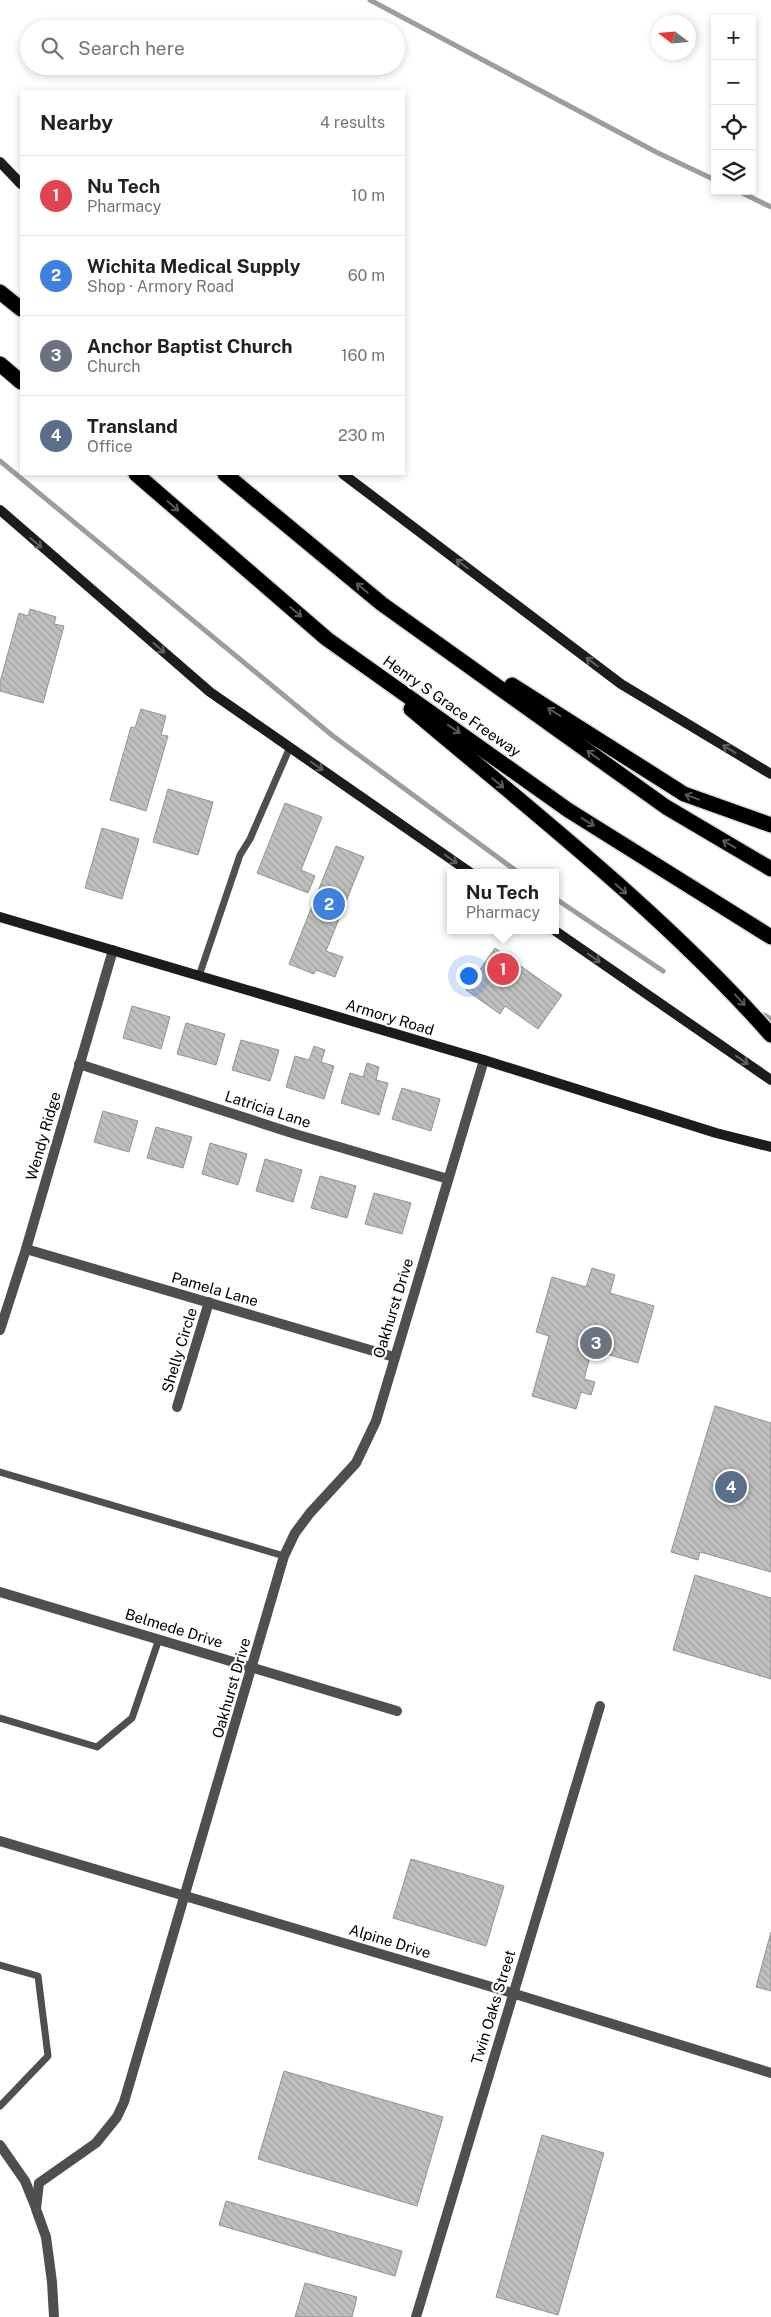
<!DOCTYPE html>
<html lang="en">
<head>
<meta charset="utf-8">
<style>
  :root { --surface:#fff; --page:#f2f2f2; --text:#202124; --muted:#757577; --line:#e0e0e0; --accent:#000 }
  body { margin:0; font-family:"Public Sans",sans-serif; background:var(--page); color:var(--text) }
  .controls { position:absolute; right:15px; top:15px; display:grid; overflow:hidden; border-radius:0px; box-shadow:0 2px 8px #0003 }
  .controls button { width:45px; height:45px; display:grid; place-items:center; padding:0; border:0; border-bottom:1px solid var(--line); background:var(--surface); color:var(--text); font:25px sans-serif }
  .compass { position:absolute; left:651px; top:15px; width:45px; height:45px; border-radius:50%; background:var(--surface); box-shadow:0 2px 8px #0003; rotate:286deg }
  .you { position:absolute; left:468px; top:975px; width:18px; height:18px; margin:-12px; border:4px solid #fff; border-radius:50%; background:#1a73e8; box-shadow:0 0 0 8px #1a73e833 }
  .badge { display:grid; place-items:center; width:32px; height:32px; border-radius:50%; background:var(--accent); color:#fff; font-size:16px; font-weight:700 }
  .pin { position:absolute; translate:-50% -50%; border:2px solid #fff; box-shadow:0 1px 5px #0006 }
  .popup { position:absolute; left:447px; top:869px; width:112px; height:65px; box-sizing:border-box; display:grid; place-content:center; border-radius:0px; background:var(--surface); filter:drop-shadow(0 1px 4px #0005); font-size:16px; white-space:nowrap; color:var(--muted) }
  .popup b { font-size:19px; color:var(--text) }
  .popup::after { content:''; position:absolute; left:50%; top:100%; margin-left:-10px; border:10px solid transparent; border-top-color:var(--surface) }
  .list { margin:0; padding:0; list-style:none }
  h2 { display:flex; justify-content:space-between; align-items:center; height:65px; margin:0; padding:0 20px; font-size:21px }
  h2 small { font-size:16px; font-weight:400; color:var(--muted) }
  .list li { display:grid; grid-template-columns:32px 1fr auto; gap:15px; align-items:center; box-sizing:border-box; height:80px; padding:0 20px; border-top:1px solid var(--line) }
  .list b { display:block; font-size:19px; white-space:nowrap }
  .list p { margin:0; font-size:16px; white-space:nowrap; color:var(--muted) }
  .list em { font-size:16px; font-style:normal; color:var(--muted) }
  .icon { flex:none; width:28px; height:28px; fill:none; stroke:currentColor; stroke-width:2; stroke-linecap:round; stroke-linejoin:round }
  .map { position:relative; flex:none; width:771px; height:2317px; overflow:hidden }
  .search { position:absolute; background:var(--surface); box-shadow:0 2px 8px #0003; left:20px; top:20px; width:385px; height:55px; display:flex; align-items:center; gap:12px; box-sizing:border-box; padding:0 18px; border-radius:28px; color:var(--muted); font-size:19px }
  .panel { position:absolute; background:var(--surface); box-shadow:0 2px 8px #0003; left:20px; top:90px; width:385px; height:385px; border-radius:0px }
  .map>svg:first-child { display:block }
  .lines { fill:none; stroke-linecap:round; stroke-linejoin:round }
  .stream { stroke:#9d9d9d; stroke-width:5 }
  .building { fill:url(#building-back-hatch); stroke:#939393 }
  .highway-casing { stroke:#dbdbdb; stroke-width:18 }
  .lane { stroke:#4f4f4f; stroke-width:7 }
  .street { stroke:#4f4f4f; stroke-width:10 }
  .secondary { stroke:#1c1c1c; stroke-width:10 }
  .highway { stroke:#000; stroke-width:15 }
  .oneway { stroke:#595959 }
  .oneway2 { stroke:#606060 }
  .labels { text-anchor:middle; dominant-baseline:central; stroke-width:4.5; stroke-linejoin:round; paint-order:stroke }
  .street-label { font-size:15px; fill:#000; stroke:#fff }
</style>
</head>
<body>
<div class="map">
<svg width="771" height="2317" viewBox="0 0 771 2317">
  <defs>
    <pattern id="building-back-hatch" width="6" height="6" patternUnits="userSpaceOnUse" patternTransform="scale(1.25)"><rect width="6" height="6" fill="#bfbfbf"/><path d="M-1 5l2 2M0 0l6 6M5-1l2 2" fill="none" stroke="#a2a2a2"/></pattern>
  </defs>
  <rect width="100%" height="100%" fill="#fff"/>
  <g class="lines">
    <g class="stream">
      <path d="M370,0L656,152L715,180"/>
      <path d="M738,191L771,207"/>
      <path d="M0,461L333,736L519,873"/>
      <path d="M556,899L663,971"/>
      <path d="M764,1015L771,1019"/>
    </g>
  </g>
  <g class="building">
    <path d="M30,609L56,617L54,624L64,626L43,703L0,691V682L19,613L28,616Z"/>
    <path d="M141,709L166,716L161,735L168,736L146,811L110,800L131,727L135,728Z"/>
    <path d="M168,789L213,802L198,855L153,842Z"/>
    <path d="M285,803L322,817L301,870L315,876L308,893L257,873Z"/>
    <path d="M102,828L139,839L122,899L85,888Z"/>
    <path d="M336,846L364,857L326,951L343,957L335,977L316,970L314,974L289,964Z"/>
    <path d="M495,948L562,995L538,1029L505,1006L500,1014L466,990Z"/>
    <path d="M132,1006L170,1017L161,1049L123,1038Z"/>
    <path d="M186,1023L225,1034L216,1065L177,1054Z"/>
    <path d="M241,1040L279,1050L270,1081L232,1070Z"/>
    <path d="M314,1046L325,1050L321,1062L334,1066L324,1099L286,1087L295,1056L309,1060Z"/>
    <path d="M367,1063L379,1067L376,1080L388,1083L379,1115L341,1103L350,1073L363,1077Z"/>
    <path d="M402,1088L440,1099L431,1131L392,1119Z"/>
    <path d="M103,1111L138,1121L129,1152L94,1142Z"/>
    <path d="M156,1127L192,1137L183,1168L147,1158Z"/>
    <path d="M210,1143L247,1154L238,1185L202,1174Z"/>
    <path d="M265,1159L302,1170L293,1202L256,1191Z"/>
    <path d="M320,1176L356,1186L347,1218L311,1208Z"/>
    <path d="M374,1193L411,1203L402,1234L365,1224Z"/>
    <path d="M592,1268L615,1275L610,1293L654,1306L638,1363L592,1350L584,1379L595,1382L591,1395L581,1392L576,1409L532,1396L549,1336L536,1332L552,1277L586,1287Z"/>
    <path d="M715,1406L771,1423V1572L700,1552L698,1560L671,1552Z"/>
    <path d="M695,1575L771,1598V1679L673,1650Z"/>
    <path d="M411,1859L504,1886L486,1946L393,1918Z"/>
    <path d="M771,1932V1991L756,1987Z"/>
    <path d="M284,2071L443,2117L417,2206L258,2159Z"/>
    <path d="M542,2135L604,2153L558,2315L496,2297Z"/>
    <path d="M226,2201L402,2251L395,2276L219,2225Z"/>
    <path d="M305,2283L357,2297L352,2317H295Z"/>
  </g>
  <g class="lines">
    <defs>
      <g id="highway">
        <path d="M0,292L21,309"/>
        <path d="M0,364L21,382"/>
        <path d="M136,474L327,639L568,810L771,937"/>
        <path d="M225,474L382,604L666,807L771,869"/>
        <path d="M512,685L684,794L771,825"/>
        <path d="M411,709C534,813 664,914 771,1035"/>
      </g>
    </defs>
    <use href="#highway" class="highway-casing"/>
    <g class="lane">
      <path d="M199,976L240,855L250,839L290,747"/>
      <path d="M0,1472L284,1556"/>
      <path d="M0,1718L97,1747L132,1718L159,1639"/>
      <path d="M0,1965L38,1976L48,2056L0,2106"/>
    </g>
    <g class="street">
      <path d="M79,1064L295,1134L448,1179"/>
      <path d="M26,1249L394,1357"/>
      <path d="M0,1330L26,1249L113,950"/>
      <path d="M177,1407L209,1302"/>
      <path d="M0,1592L397,1711"/>
      <path d="M0,1841L512,1993L771,2073"/>
      <path d="M0,2145L25,2181L36,2208"/>
      <path d="M54,2317L52,2282L46,2237L36,2209L39,2183L96,2143L117,2117L124,2102L284,1556L295,1533L310,1513L356,1463L376,1421L484,1060"/>
      <path d="M416,2317L600,1706"/>
    </g>
    <g class="secondary">
      <path d="M0,162L21,184"/>
      <path d="M343,474L621,684L771,774"/>
      <path d="M0,510L210,692L471,873"/>
      <path d="M0,917L484,1060L716,1133L771,1147"/>
      <path d="M554,930L771,1080"/>
    </g>
    <use href="#highway" class="highway"/>
  </g>
  <defs><path id="oneway-shaft" d="M-6 0H5M1.5-3L5.5 0L1.5 3" fill="none" stroke-width="1.6" stroke-linecap="round" stroke-linejoin="round" transform="scale(1.25)"/></defs>
  <g class="oneway">
    <use href="#oneway-shaft" transform="translate(173 506) rotate(41)"/>
    <use href="#oneway-shaft" transform="translate(362 588) rotate(-140)"/>
    <use href="#oneway-shaft" transform="translate(296 612) rotate(41)"/>
    <use href="#oneway-shaft" transform="translate(554 712) rotate(-148)"/>
    <use href="#oneway-shaft" transform="translate(454 729) rotate(35)"/>
    <use href="#oneway-shaft" transform="translate(593 755) rotate(-144)"/>
    <use href="#oneway-shaft" transform="translate(498 783) rotate(40)"/>
    <use href="#oneway-shaft" transform="translate(692 797) rotate(-160)"/>
    <use href="#oneway-shaft" transform="translate(588 822) rotate(32)"/>
    <use href="#oneway-shaft" transform="translate(729 844) rotate(-150)"/>
    <use href="#oneway-shaft" transform="translate(621 889) rotate(41)"/>
    <use href="#oneway-shaft" transform="translate(740 1000) rotate(48)"/>
  </g>
  <g class="oneway2">
    <use href="#oneway-shaft" transform="translate(36 543) rotate(41)"/>
    <use href="#oneway-shaft" transform="translate(462 564) rotate(-143)"/>
    <use href="#oneway-shaft" transform="translate(159 648) rotate(41)"/>
    <use href="#oneway-shaft" transform="translate(592 662) rotate(-143)"/>
    <use href="#oneway-shaft" transform="translate(729 749) rotate(-149)"/>
    <use href="#oneway-shaft" transform="translate(317 766) rotate(35)"/>
    <use href="#oneway-shaft" transform="translate(451 859) rotate(35)"/>
    <use href="#oneway-shaft" transform="translate(594 958) rotate(35)"/>
    <use href="#oneway-shaft" transform="translate(742 1060) rotate(35)"/>
  </g>
  <g class="labels">
    <g class="street-label">
      <text transform="translate(452 706) rotate(35)">Henry S Grace Freeway</text>
      <text transform="translate(390 1017) rotate(17)">Armory Road</text>
      <text transform="translate(268 1109) rotate(18)">Latricia Lane</text>
      <text transform="translate(43 1136) rotate(-74)">Wendy Ridge</text>
      <text transform="translate(215 1289) rotate(16)">Pamela Lane</text>
      <text transform="translate(393 1308) rotate(-73)">Oakhurst Drive</text>
      <text transform="translate(179 1350) rotate(-73)">Shelly Circle</text>
      <text transform="translate(174 1628) rotate(17)">Belmede Drive</text>
      <text transform="translate(231 1688) rotate(-74)">Oakhurst Drive</text>
      <text transform="translate(390 1941) rotate(17)">Alpine Drive</text>
      <text transform="translate(493 2007) rotate(-73)">Twin Oaks Street</text>
    </g>
  </g>
</svg>
<div class="controls">
<button>+</button>
<button>−</button>
<button><svg class="icon" aria-label="locate" viewBox="0 0 24 24"><circle cx="12" cy="12" r="6"/><path d="M12 2v4M12 18v4M2 12h4M18 12h4"/></svg></button>
<button><svg class="icon" aria-label="layers" viewBox="0 0 24 24"><path d="M12 4l9 5-9 5-9-5zM3 14l9 5 9-5"/></svg></button>
</div>
<svg class="compass" viewBox="-18 -18 36 36"><path d="M0-13l5 13h-10z" fill="#e53935"/><path d="M0 13l5-13h-10z" fill="#757577"/></svg>
<div class="you"></div>
<div class="pin badge" style="left:503px;top:969px;background:#e0444e">1</div>
<div class="popup"><b>Nu Tech</b>Pharmacy</div>
<div class="pin badge" style="left:329px;top:904px;background:#3f7fe0">2</div>
<div class="pin badge" style="left:596px;top:1343px;background:#6b7280">3</div>
<div class="pin badge" style="left:731px;top:1487px;background:#5c6f8a">4</div>
<div class="search"><svg class="icon" aria-label="search" viewBox="0 0 24 24"><circle cx="10" cy="10" r="6"/><path d="M15 15l6 6"/></svg>Search here</div>
<section class="panel">
<h2>Nearby<small>4 results</small></h2>
<ul class="list">
<li><span class="badge" style="background:#e0444e">1</span><div><b>Nu Tech</b><p>Pharmacy</p></div><em>10 m</em></li>
<li><span class="badge" style="background:#3f7fe0">2</span><div><b>Wichita Medical Supply</b><p>Shop · Armory Road</p></div><em>60 m</em></li>
<li><span class="badge" style="background:#6b7280">3</span><div><b>Anchor Baptist Church</b><p>Church</p></div><em>160 m</em></li>
<li><span class="badge" style="background:#5c6f8a">4</span><div><b>Transland</b><p>Office</p></div><em>230 m</em></li>
</ul>
</section>
</div>
</body>
</html>
